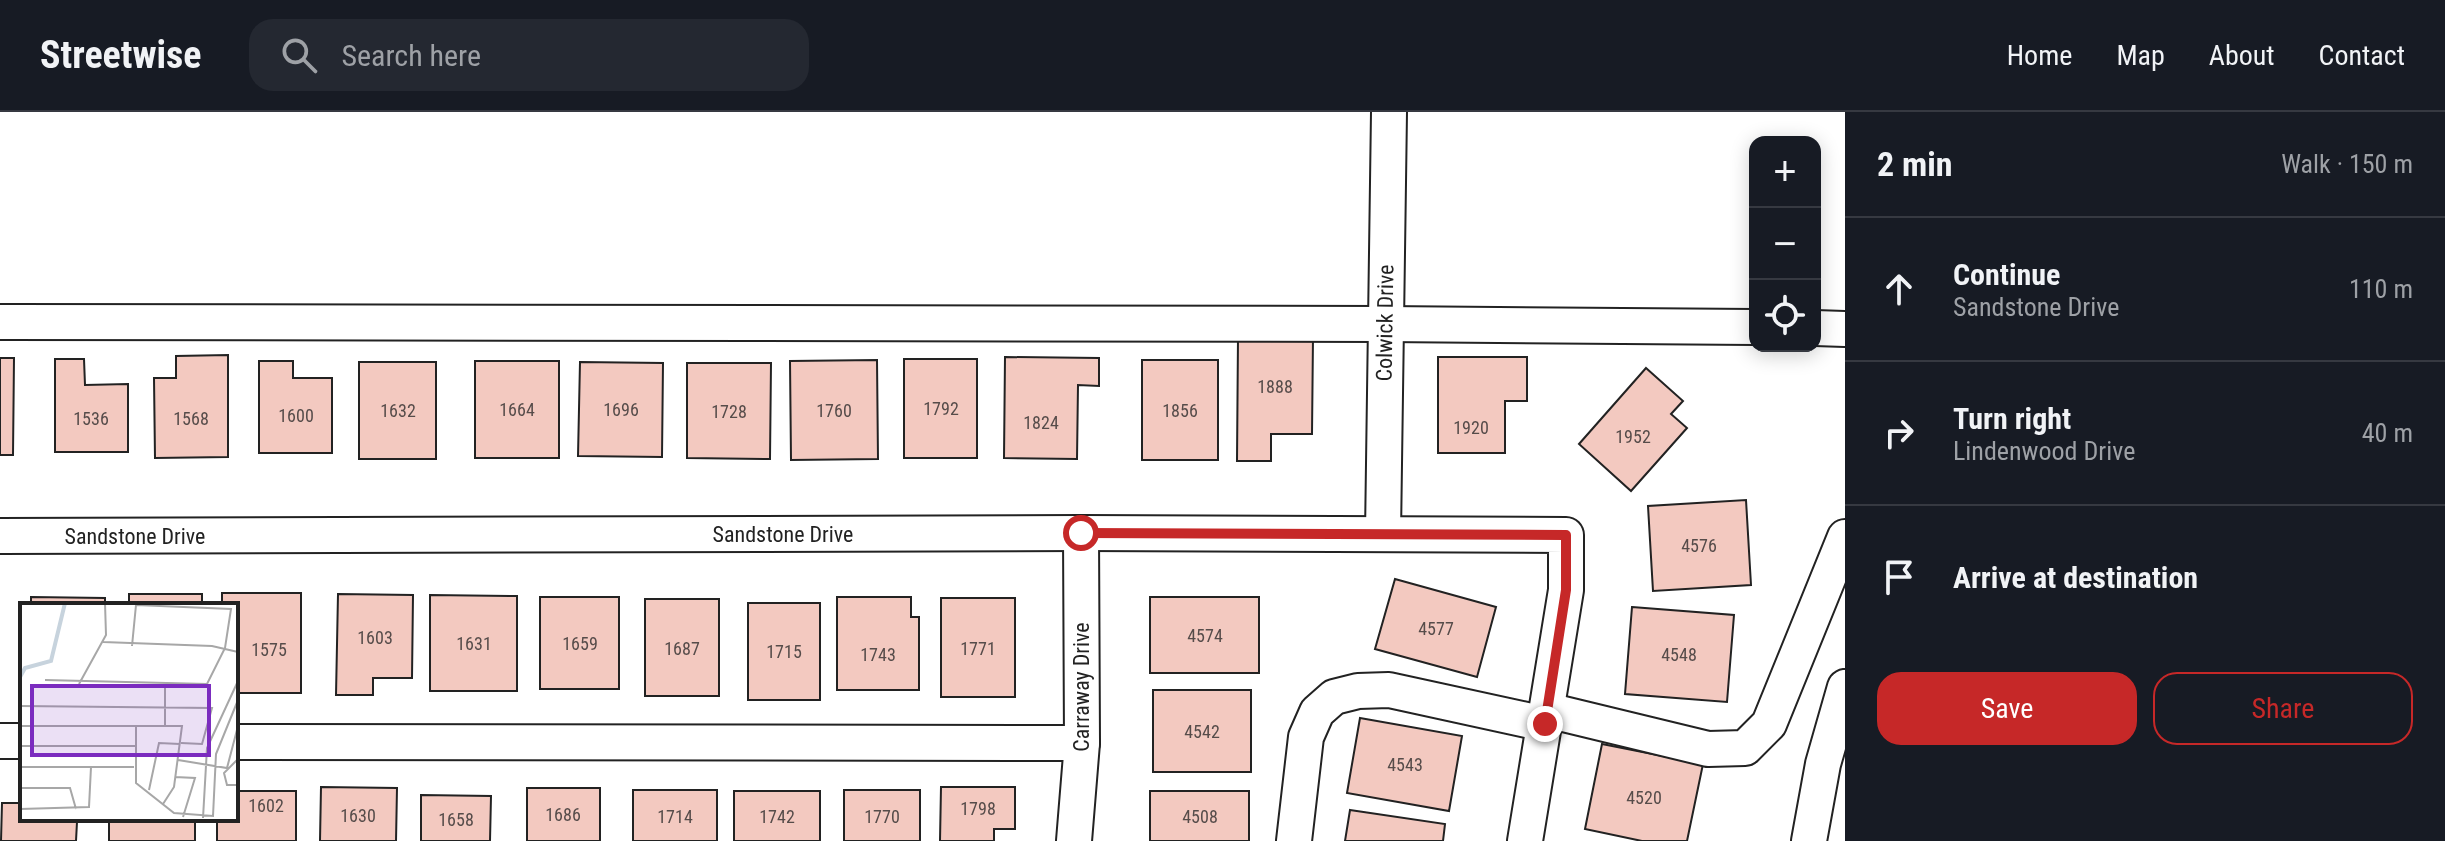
<!DOCTYPE html>
<html lang="en">
<head>
<meta charset="utf-8">
<style>
  :root { --surface:#171b24; --page:#242831; --text:#f1f3f6; --muted:#9ea1a6; --line:#363941; --accent:#c62828 }
  body { margin:0; font-family:"Roboto Condensed",sans-serif; background:var(--page); color:var(--text) }
  .controls { position:absolute; right:24px; top:24px; display:grid; overflow:hidden; border-radius:16px; box-shadow:0 4px 20px #0003 }
  .controls button { width:72px; height:72px; display:grid; place-items:center; padding:0; border:0; border-bottom:2px solid var(--line); background:var(--surface); color:var(--text); font:40px sans-serif }
  .stop { position:absolute; width:24px; height:24px; margin:-18px; border:6px solid #c62828; border-radius:50%; background:#fff }
  .stop.end { background:#c62828; border-color:#fff; box-shadow:0 2px 8px #0008 }
  .list { margin:0; padding:0; list-style:none }
  h2 { display:flex; justify-content:space-between; align-items:center; height:104px; margin:0; padding:0 32px; font-size:34px }
  h2 small { font-size:26px; font-weight:400; color:var(--muted) }
  .list li { display:grid; grid-template-columns:52px 1fr auto; gap:24px; align-items:center; box-sizing:border-box; height:144px; padding:0 32px; border-top:2px solid var(--line) }
  .list b { display:block; font-size:30px; white-space:nowrap }
  .list p { margin:0; font-size:26px; white-space:nowrap; color:var(--muted) }
  .list em { font-size:26px; font-style:normal; color:var(--muted) }
  .actions { display:flex; gap:16px; padding:24px 32px }
  .actions a { flex:1; padding:18px 0; border:2px solid var(--accent); border-radius:24px; text-align:center; font-size:28px; color:var(--accent) }
  .actions .main { background:var(--accent); color:#fff }
  .icon { flex:none; width:44px; height:44px; fill:none; stroke:currentColor; stroke-width:2; stroke-linecap:round; stroke-linejoin:round }
  .map { position:relative; flex:none; width:1845px; height:729px; overflow:hidden }
  header { display:flex; align-items:center; gap:48px; box-sizing:border-box; height:112px; padding:0 40px; background:var(--surface); border-bottom:2px solid var(--line) }
  header strong { font-size:38px }
  nav { display:flex; gap:44px; margin-inline-start:auto; font-size:28px }
  .search { width:560px; height:72px; background:var(--page); display:flex; align-items:center; gap:20px; box-sizing:border-box; padding:0 28px; border-radius:24px; color:var(--muted); font-size:30px }
  main { display:flex }
  aside { flex:1; background:var(--surface) }
  .map>svg:first-child { display:block }
  .building { fill:#f3c9c0; stroke:#222; stroke-width:2 }
  .lines { fill:none; stroke-linecap:round; stroke-linejoin:round }
  .minor-casing { stroke:#222; stroke-width:38 }
  .minor { stroke:#fff; stroke-width:34 }
  .route { stroke:#c62828; stroke-width:10 }
  .labels { text-anchor:middle; dominant-baseline:central; stroke-width:6; stroke-linejoin:round; paint-order:stroke }
  .number-label { font-size:18px; fill:#564c4a }
  .street-label { font-size:22px; fill:#222; stroke:#fff }
  .inset-river { fill:none; stroke:#c7d3dd; stroke-width:4 }
  .inset-road { fill:none; stroke:#a7a7a7; stroke-width:2 }
  .view { fill:#7b2cbf; fill-opacity:0.15; stroke:#7b2cbf; stroke-width:4 }
  .inset-edge { fill:none; stroke:#222; stroke-width:4 }
</style>
</head>
<body>
<header>
<strong>Streetwise</strong>
<div class="search"><svg class="icon" aria-label="search" viewBox="0 0 24 24"><circle cx="10" cy="10" r="6"/><path d="M15 15l6 6"/></svg>Search here</div>
<nav><a>Home</a><a>Map</a><a>About</a><a>Contact</a></nav>
</header>
<main>
<div class="map">
<svg width="1845" height="729" viewBox="0 0 1845 729">
  <rect width="100%" height="100%" fill="#fff"/>
  <g class="building">
    <path d="M1238,225H1313L1312,322H1271V349H1237Z"/>
    <path d="M228,243V345L155,346L154,266H176V244Z"/>
    <path d="M1005,245L1099,246V274L1078,273L1077,347L1004,346Z"/>
    <path d="M1438,245H1527V289H1505V341H1438Z"/>
    <path d="M0,246H14L13,343H0Z"/>
    <path d="M55,247H84L85,273L128,272V340H55Z"/>
    <rect x="904" y="247" width="73" height="99"/>
    <path d="M877,248L878,347L791,348L790,249Z"/>
    <rect x="1142" y="248" width="76" height="100"/>
    <path d="M259,249H293V266H332V341H259Z"/>
    <rect x="475" y="249" width="84" height="97"/>
    <rect x="359" y="250" width="77" height="97"/>
    <path d="M580,250L663,251L662,345L578,344Z"/>
    <path d="M687,251H771L770,347L687,346Z"/>
    <path d="M1646,256L1683,289L1671,302L1687,316L1631,379L1579,332Z"/>
    <path d="M1746,388L1751,473L1653,479L1648,394Z"/>
    <path d="M1395,467L1496,495L1477,565L1375,537Z"/>
    <path d="M222,481H301V581H236V493H222Z"/>
    <rect x="129" y="482" width="73" height="11"/>
    <path d="M338,482L413,483L412,566H373V583H336Z"/>
    <path d="M430,483L517,484V579H430Z"/>
    <path d="M31,485L105,486V493H31Z"/>
    <rect x="540" y="485" width="79" height="92"/>
    <path d="M837,485H911V505H919V578H837Z"/>
    <rect x="1150" y="485" width="109" height="76"/>
    <rect x="941" y="486" width="74" height="99"/>
    <rect x="645" y="487" width="74" height="97"/>
    <rect x="748" y="491" width="72" height="97"/>
    <path d="M1632,495L1734,503L1727,590L1625,582Z"/>
    <rect x="1153" y="578" width="98" height="82"/>
    <path d="M1360,606L1462,624L1449,699L1347,681Z"/>
    <path d="M1602,632L1703,652L1687,729H1642L1585,717Z"/>
    <path d="M321,675L397,676L396,729H320Z"/>
    <path d="M941,675H1015V717H994V729H940Z"/>
    <rect x="527" y="676" width="73" height="53"/>
    <rect x="633" y="678" width="84" height="51"/>
    <rect x="844" y="678" width="76" height="51"/>
    <path d="M236,679H296V729H217V707H236Z"/>
    <rect x="734" y="679" width="86" height="50"/>
    <rect x="1150" y="679" width="99" height="50"/>
    <path d="M421,683L491,684L490,729H421Z"/>
    <path d="M2,691H22V707H91V710H77L76,729H1Z"/>
    <path d="M1350,698L1445,712L1443,729H1345Z"/>
    <rect x="109" y="707" width="86" height="22"/>
  </g>
  <g class="lines">
    <defs>
      <g id="minor">
        <path d="M0,210L1385,212L1755,215"/>
        <path d="M1815,216L1845,217"/>
        <path d="M1383,422L1389,0"/>
        <path d="M0,424L1081,421L1566,423V478L1525,729"/>
        <path d="M1547,598L1708,637L1745,636L1769,612L1845,425"/>
        <path d="M0,629H22"/>
        <path d="M236,630L1082,631"/>
        <path d="M1074,729L1082,631L1081,421"/>
        <path d="M1294,729L1306,625L1317,600L1334,585L1358,579L1389,578L1545,612"/>
        <path d="M1809,729L1823,652L1845,575"/>
      </g>
    </defs>
    <use href="#minor" class="minor-casing"/>
    <use href="#minor" class="minor"/>
  </g>
  <g class="lines">
    <path class="route" d="M1081,421L1566,423V478L1545,612"/>
  </g>
  <g class="labels">
    <g class="number-label">
      <text x="1275" y="274">1888</text>
      <text x="941" y="296">1792</text>
      <text x="517" y="297">1664</text>
      <text x="621" y="297">1696</text>
      <text x="398" y="298">1632</text>
      <text x="834" y="298">1760</text>
      <text x="1180" y="298">1856</text>
      <text x="729" y="299">1728</text>
      <text x="296" y="303">1600</text>
      <text x="91" y="306">1536</text>
      <text x="191" y="306">1568</text>
      <text x="1041" y="310">1824</text>
      <text x="1471" y="315">1920</text>
      <text x="1633" y="324">1952</text>
      <text x="1699" y="433">4576</text>
      <text x="1436" y="516">4577</text>
      <text x="1205" y="523">4574</text>
      <text x="375" y="525">1603</text>
      <text x="474" y="531">1631</text>
      <text x="580" y="531">1659</text>
      <text x="682" y="536">1687</text>
      <text x="978" y="536">1771</text>
      <text x="269" y="537">1575</text>
      <text x="784" y="539">1715</text>
      <text x="878" y="542">1743</text>
      <text x="1679" y="542">4548</text>
      <text x="1202" y="619">4542</text>
      <text x="1405" y="652">4543</text>
      <text x="1644" y="685">4520</text>
      <text x="266" y="693">1602</text>
      <text x="978" y="696">1798</text>
      <text x="563" y="702">1686</text>
      <text x="358" y="703">1630</text>
      <text x="675" y="704">1714</text>
      <text x="777" y="704">1742</text>
      <text x="882" y="704">1770</text>
      <text x="1200" y="704">4508</text>
      <text x="456" y="707">1658</text>
    </g>
    <g class="street-label">
      <text transform="translate(1385 211) rotate(-89)">Colwick Drive</text>
      <text x="783" y="422">Sandstone Drive</text>
      <text x="135" y="424">Sandstone Drive</text>
      <text transform="translate(1081 575) rotate(-90)">Carraway Drive</text>
    </g>
  </g>
  <g transform="translate(20 491)">
    <rect width="218" height="218" fill="#fff"/>
    <path class="inset-river" d="M0,74L5,65L31,58L45,0"/>
    <path class="inset-road" d="M83,39L192,43L218,49M25,77L187,81L205,45L211,6L116,2L112,43M59,81L86,32L85,0M0,103L192,105L182,141L161,140M0,123H162L154,184L143,201M116,123V180L154,210L193,213L196,151L218,97M145,123V82M0,143H116M218,156L204,170L207,182H218M158,157L207,165L218,123M0,164H114M155,174L175,175L163,214M0,185H50L56,206M129,187L139,140L160,141M0,206L69,204L71,164M183,215L187,145L218,78"/>
    <path class="view" d="M12,83H189V152H12Z"/>
    <rect width="218" height="218" class="inset-edge"/>
  </g>
</svg>
<div class="controls">
<button>+</button>
<button>−</button>
<button><svg class="icon" aria-label="locate" viewBox="0 0 24 24"><circle cx="12" cy="12" r="6"/><path d="M12 2v4M12 18v4M2 12h4M18 12h4"/></svg></button>
</div>
<div class="stop" style="left:1081px;top:421px"></div>
<div class="stop end" style="left:1545px;top:612px"></div>
</div>
<aside>
<h2>2 min<small>Walk · 150 m</small></h2>
<ul class="list">
<li><svg class="icon" aria-label="ahead" viewBox="0 0 24 24"><path d="M12 20V5M6 11l6-6 6 6"/></svg><div><b>Continue</b><p>Sandstone Drive</p></div><em>110 m</em></li>
<li><svg class="icon" aria-label="right" viewBox="0 0 24 24"><path d="M7 20v-9h11M14 6l5 5-5 5"/></svg><div><b>Turn right</b><p>Lindenwood Drive</p></div><em>40 m</em></li>
<li><svg class="icon" aria-label="arrive" viewBox="0 0 24 24"><path d="M6 21V4h12l-3 4 3 4H6"/></svg><div><b>Arrive at destination</b></div></li>
</ul>
<div class="actions"><a class="main">Save</a><a>Share</a></div>
</aside>
</main>
</body>
</html>
